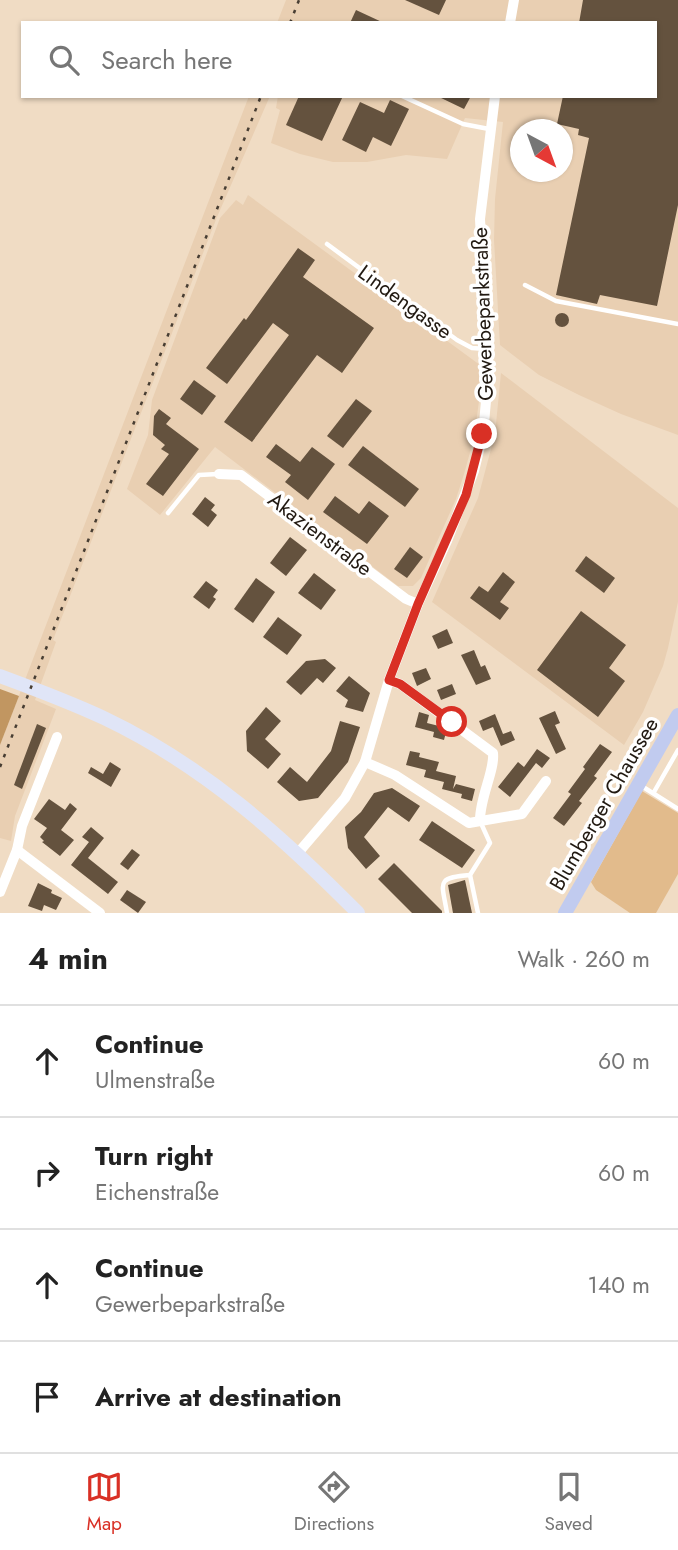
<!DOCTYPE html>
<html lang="en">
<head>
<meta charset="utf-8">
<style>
  :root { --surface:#fff; --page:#f2f2f2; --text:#222; --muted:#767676; --line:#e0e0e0; --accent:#d93025 }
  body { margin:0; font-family:Jost,sans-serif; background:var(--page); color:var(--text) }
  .compass { position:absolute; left:510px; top:119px; width:63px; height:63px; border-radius:50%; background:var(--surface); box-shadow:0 2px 5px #0004; rotate:139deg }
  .stop { position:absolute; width:21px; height:21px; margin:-16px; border:5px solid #d93025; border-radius:50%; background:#fff }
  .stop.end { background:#d93025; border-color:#fff; box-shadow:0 2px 7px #0008 }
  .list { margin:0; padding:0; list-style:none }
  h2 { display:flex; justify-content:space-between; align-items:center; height:91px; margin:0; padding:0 28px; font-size:30px }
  h2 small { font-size:23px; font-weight:400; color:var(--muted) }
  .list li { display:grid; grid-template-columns:46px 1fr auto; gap:21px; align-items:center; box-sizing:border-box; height:112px; padding:0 28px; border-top:2px solid var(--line) }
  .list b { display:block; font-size:26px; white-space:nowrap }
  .list p { margin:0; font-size:23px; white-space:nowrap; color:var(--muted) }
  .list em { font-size:23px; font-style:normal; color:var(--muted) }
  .icon { flex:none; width:38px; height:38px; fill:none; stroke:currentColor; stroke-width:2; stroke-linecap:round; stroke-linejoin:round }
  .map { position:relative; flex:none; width:678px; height:913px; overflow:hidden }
  .search { position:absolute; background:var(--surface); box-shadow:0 2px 5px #0004; left:21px; right:21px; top:21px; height:77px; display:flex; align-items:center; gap:18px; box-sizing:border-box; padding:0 24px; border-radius:0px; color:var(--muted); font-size:26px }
  .sheet { height:539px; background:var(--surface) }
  nav { display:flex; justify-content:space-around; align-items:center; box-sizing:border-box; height:98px; border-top:2px solid var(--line); background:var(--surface); font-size:19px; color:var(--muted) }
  nav a { display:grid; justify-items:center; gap:4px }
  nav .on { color:var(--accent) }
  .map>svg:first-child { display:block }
  .built { fill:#e9cfb2; fill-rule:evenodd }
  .green { fill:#e2bb8c }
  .forest { fill:#c19661 }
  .building { fill:#64523e }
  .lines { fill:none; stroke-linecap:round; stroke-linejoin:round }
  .lane { stroke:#fff; stroke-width:4.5 }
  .street { stroke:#fff; stroke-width:10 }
  .secondary { stroke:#e0e5f7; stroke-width:14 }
  .primary { stroke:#c1cbef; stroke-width:14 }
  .rail { stroke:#483e33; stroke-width:2.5; stroke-dasharray:3.5 7; stroke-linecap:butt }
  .route { stroke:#d93025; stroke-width:9 }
  .labels { text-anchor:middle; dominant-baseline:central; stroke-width:7; stroke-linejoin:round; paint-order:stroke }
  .street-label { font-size:21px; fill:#211911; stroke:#fff }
</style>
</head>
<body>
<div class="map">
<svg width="678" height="913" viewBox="0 0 678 913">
  <rect width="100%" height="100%" fill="#f0dcc4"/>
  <g class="built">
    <path d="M286,0H678V435L621,414L579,395L539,375L500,345L494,240L495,199L503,122L465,118L447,159L406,155L367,162H333L300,154L271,143L280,110L276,108L278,96H655V23H277ZM520,130H562V172H520Z"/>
    <path d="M249,96H270L217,217L53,640L56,642L35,700L56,709L15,816L11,841L0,838V745Z"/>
    <path d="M248,195L480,365L479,401L474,438L464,474L456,499L421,578L413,586H398L215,447L160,515L127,489L148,435L152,400L220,218L236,200L243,205Z"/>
    <path d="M501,373L678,508V602L668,648L663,666L643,712L624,745L432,602L478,498L495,434Z"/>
  </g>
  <path class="green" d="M642,791L678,813V874L656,913H630L596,890L591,882Z"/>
  <path class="forest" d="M0,689L19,696L0,745Z"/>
  <g class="building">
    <path d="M405,0H446L439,15Z"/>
    <path d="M583,0H678V205L657,306L600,295L597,304L556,295L589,138L578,135L579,129L557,124L563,96H655V23H579Z"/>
    <path d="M356,10L384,23H350Z"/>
    <path d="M299,96H343L322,141L286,125Z"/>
    <path d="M437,96H471L464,109Z"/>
    <path d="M390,100L409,109L391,146L373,137L366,152L342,140L360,102L384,113Z"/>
    <path d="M298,248L315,260L303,277L374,328L342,373L317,355L252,442L224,422L289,335L273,323L227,384L206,368L244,318L246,320Z"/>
    <circle cx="562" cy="320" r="7"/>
    <path d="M194,380L216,396L202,415L180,399Z"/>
    <path d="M356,399L372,411L343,448L327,436Z"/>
    <path d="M159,409L171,418L166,424L199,449L163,496L146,484L169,454L161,449L165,445L153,435L154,416Z"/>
    <path d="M276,444L300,462L312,447L335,464L308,500L285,482L291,475L266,457Z"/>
    <path d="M363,446L419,489L405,507L348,465Z"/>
    <path d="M335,496L359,514L369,501L389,516L367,544L323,512Z"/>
    <path d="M205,497L215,505L211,510L217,515L208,527L192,514Z"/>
    <path d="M290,537L307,550L286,576L270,563Z"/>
    <path d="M410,547L423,557L407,578L394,569Z"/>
    <path d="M586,556L615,578L604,593L575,571Z"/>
    <path d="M503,572L515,582L500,602L509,608L500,620L470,598L479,586L488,592Z"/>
    <path d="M314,573L336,590L321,610L298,593Z"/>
    <path d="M256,578L275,592L253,623L234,609Z"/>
    <path d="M206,581L218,590L213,597L216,599L209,609L193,597Z"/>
    <path d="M581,611L626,645L609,668L625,681L598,717L537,670Z"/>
    <path d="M278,617L302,635L287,655L263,637Z"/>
    <path d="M447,629L453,643L438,649L432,636Z"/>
    <path d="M474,650L481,667L485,665L491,679L476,685L461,655Z"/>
    <path d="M325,659L336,668L323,683L317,678L301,695L286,682L306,661Z"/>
    <path d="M426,668L431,679L417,686L412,673Z"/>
    <path d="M349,676L370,693L363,712L345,707L348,700L336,691Z"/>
    <path d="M452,684L456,694L441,700L437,690Z"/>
    <path d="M266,707L281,721L265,739L281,754L268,769L247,751L246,731Z"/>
    <path d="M555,711L560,723L555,725L566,749L556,754L539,718Z"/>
    <path d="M419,712L429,715L427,723L447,728L444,740L433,737L434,732L415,727Z"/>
    <path d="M495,714L503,734L511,731L515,740L501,746L493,727L483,731L479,721Z"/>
    <path d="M340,721L360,727L348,762L318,798L299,801L277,782L290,767L307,782L331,751Z"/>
    <path d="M37,724L46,728L22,789L14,785Z"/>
    <path d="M600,744L612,752L594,776L597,778L579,801L582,803L564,826L553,818L571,794L568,792L585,769L583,767Z"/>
    <path d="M537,749L550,758L542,768L536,763L510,797L498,787L518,762L524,767Z"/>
    <path d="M410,751L420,753L419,757L439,762L436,771L456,776L453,789L456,784L475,789L472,801L461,798L462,794L442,789L444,782L424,777L426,770L406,765Z"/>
    <path d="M110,762L121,769L111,787L88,773L91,767L103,774Z"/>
    <path d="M392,788L420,806L409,822L388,807L364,837L380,856L366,869L348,848L345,827L361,812L374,793Z"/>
    <path d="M49,799L65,810L70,803L77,809L61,830L74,840L60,856L42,842L44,841L40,837L47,828L34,819Z"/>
    <path d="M432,821L475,850L462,868L419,840Z"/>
    <path d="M91,827L104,838L88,858L118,882L108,894L71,865L89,842L82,837Z"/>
    <path d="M132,849L140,855L128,870L120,864Z"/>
    <path d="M394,863L442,911V913H412L378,879Z"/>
    <path d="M465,880L472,913H453L448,885Z"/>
    <path d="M38,883L52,890L51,893L62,898L56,910L44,905L42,911L28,906Z"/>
    <path d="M127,890L146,902L138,913L120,900Z"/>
  </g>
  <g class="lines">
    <g class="lane">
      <path d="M402,96L463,124L489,129"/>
      <path d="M327,244L457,340L472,348L486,349"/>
      <path d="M525,285L556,301L678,324"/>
      <path d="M168,513L199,475L218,474"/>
      <path d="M640,785L678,809"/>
      <path d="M654,792L678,750"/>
      <path d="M447,913C442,882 435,878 470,875"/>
      <path d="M478,913L470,875L490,843L480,821"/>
    </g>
    <g class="street">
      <path d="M510,23L514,0"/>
      <path d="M219,474L241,475L406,599L418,604"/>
      <path d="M389,680L400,684L493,753C495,770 480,797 480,820"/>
      <path d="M365,762L395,775L469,823L522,814L546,781"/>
      <path d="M17,850L100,913"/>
      <path d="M298,853L345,798L365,762L389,680L418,604L447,541L474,471L483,434L488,379L480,219L495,96"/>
      <path d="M0,892L17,850L22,826L57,737"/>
    </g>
    <path class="secondary" d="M0,676C35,689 70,702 104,718C203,765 282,836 358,913"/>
    <path class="primary" d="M565,913L678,715"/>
    <g class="rail">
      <path d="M290,23L299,0"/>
      <path d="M0,767L261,96"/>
    </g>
  </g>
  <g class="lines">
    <path class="route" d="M452,722L400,684L389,680L418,604L466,495L482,434"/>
  </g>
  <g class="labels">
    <g class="street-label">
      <text transform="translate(405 302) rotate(36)">Lindengasse</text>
      <text transform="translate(483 314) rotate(-92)">Gewerbeparkstraße</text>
      <text transform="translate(320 534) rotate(37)">Akazienstraße</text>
      <text transform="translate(604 804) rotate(-60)">Blumberger Chaussee</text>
    </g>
  </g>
</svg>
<svg class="compass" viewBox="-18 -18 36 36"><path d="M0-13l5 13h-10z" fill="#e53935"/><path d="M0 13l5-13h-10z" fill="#767676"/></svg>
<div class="stop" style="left:452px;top:722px"></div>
<div class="stop end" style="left:482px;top:434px"></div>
<div class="search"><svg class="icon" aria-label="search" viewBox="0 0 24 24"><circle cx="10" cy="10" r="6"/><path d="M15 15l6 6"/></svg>Search here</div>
</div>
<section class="sheet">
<h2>4 min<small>Walk · 260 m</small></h2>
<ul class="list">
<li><svg class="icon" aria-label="ahead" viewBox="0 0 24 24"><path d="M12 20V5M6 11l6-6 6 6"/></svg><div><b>Continue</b><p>Ulmenstraße</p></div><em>60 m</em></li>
<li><svg class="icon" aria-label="right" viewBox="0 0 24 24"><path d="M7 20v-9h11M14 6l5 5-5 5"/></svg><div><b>Turn right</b><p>Eichenstraße</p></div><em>60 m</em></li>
<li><svg class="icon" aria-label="ahead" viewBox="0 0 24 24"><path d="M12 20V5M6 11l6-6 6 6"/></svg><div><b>Continue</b><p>Gewerbeparkstraße</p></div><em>140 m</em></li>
<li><svg class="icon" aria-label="arrive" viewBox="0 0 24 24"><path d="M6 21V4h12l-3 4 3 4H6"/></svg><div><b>Arrive at destination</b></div></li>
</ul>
</section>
<nav>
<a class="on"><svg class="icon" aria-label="map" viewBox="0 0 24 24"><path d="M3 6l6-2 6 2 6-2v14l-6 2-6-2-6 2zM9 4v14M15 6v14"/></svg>Map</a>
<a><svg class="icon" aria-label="directions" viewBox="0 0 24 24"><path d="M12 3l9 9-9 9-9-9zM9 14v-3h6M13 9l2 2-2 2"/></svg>Directions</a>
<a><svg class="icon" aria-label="saved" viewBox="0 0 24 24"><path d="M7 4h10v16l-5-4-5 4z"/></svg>Saved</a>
</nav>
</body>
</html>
